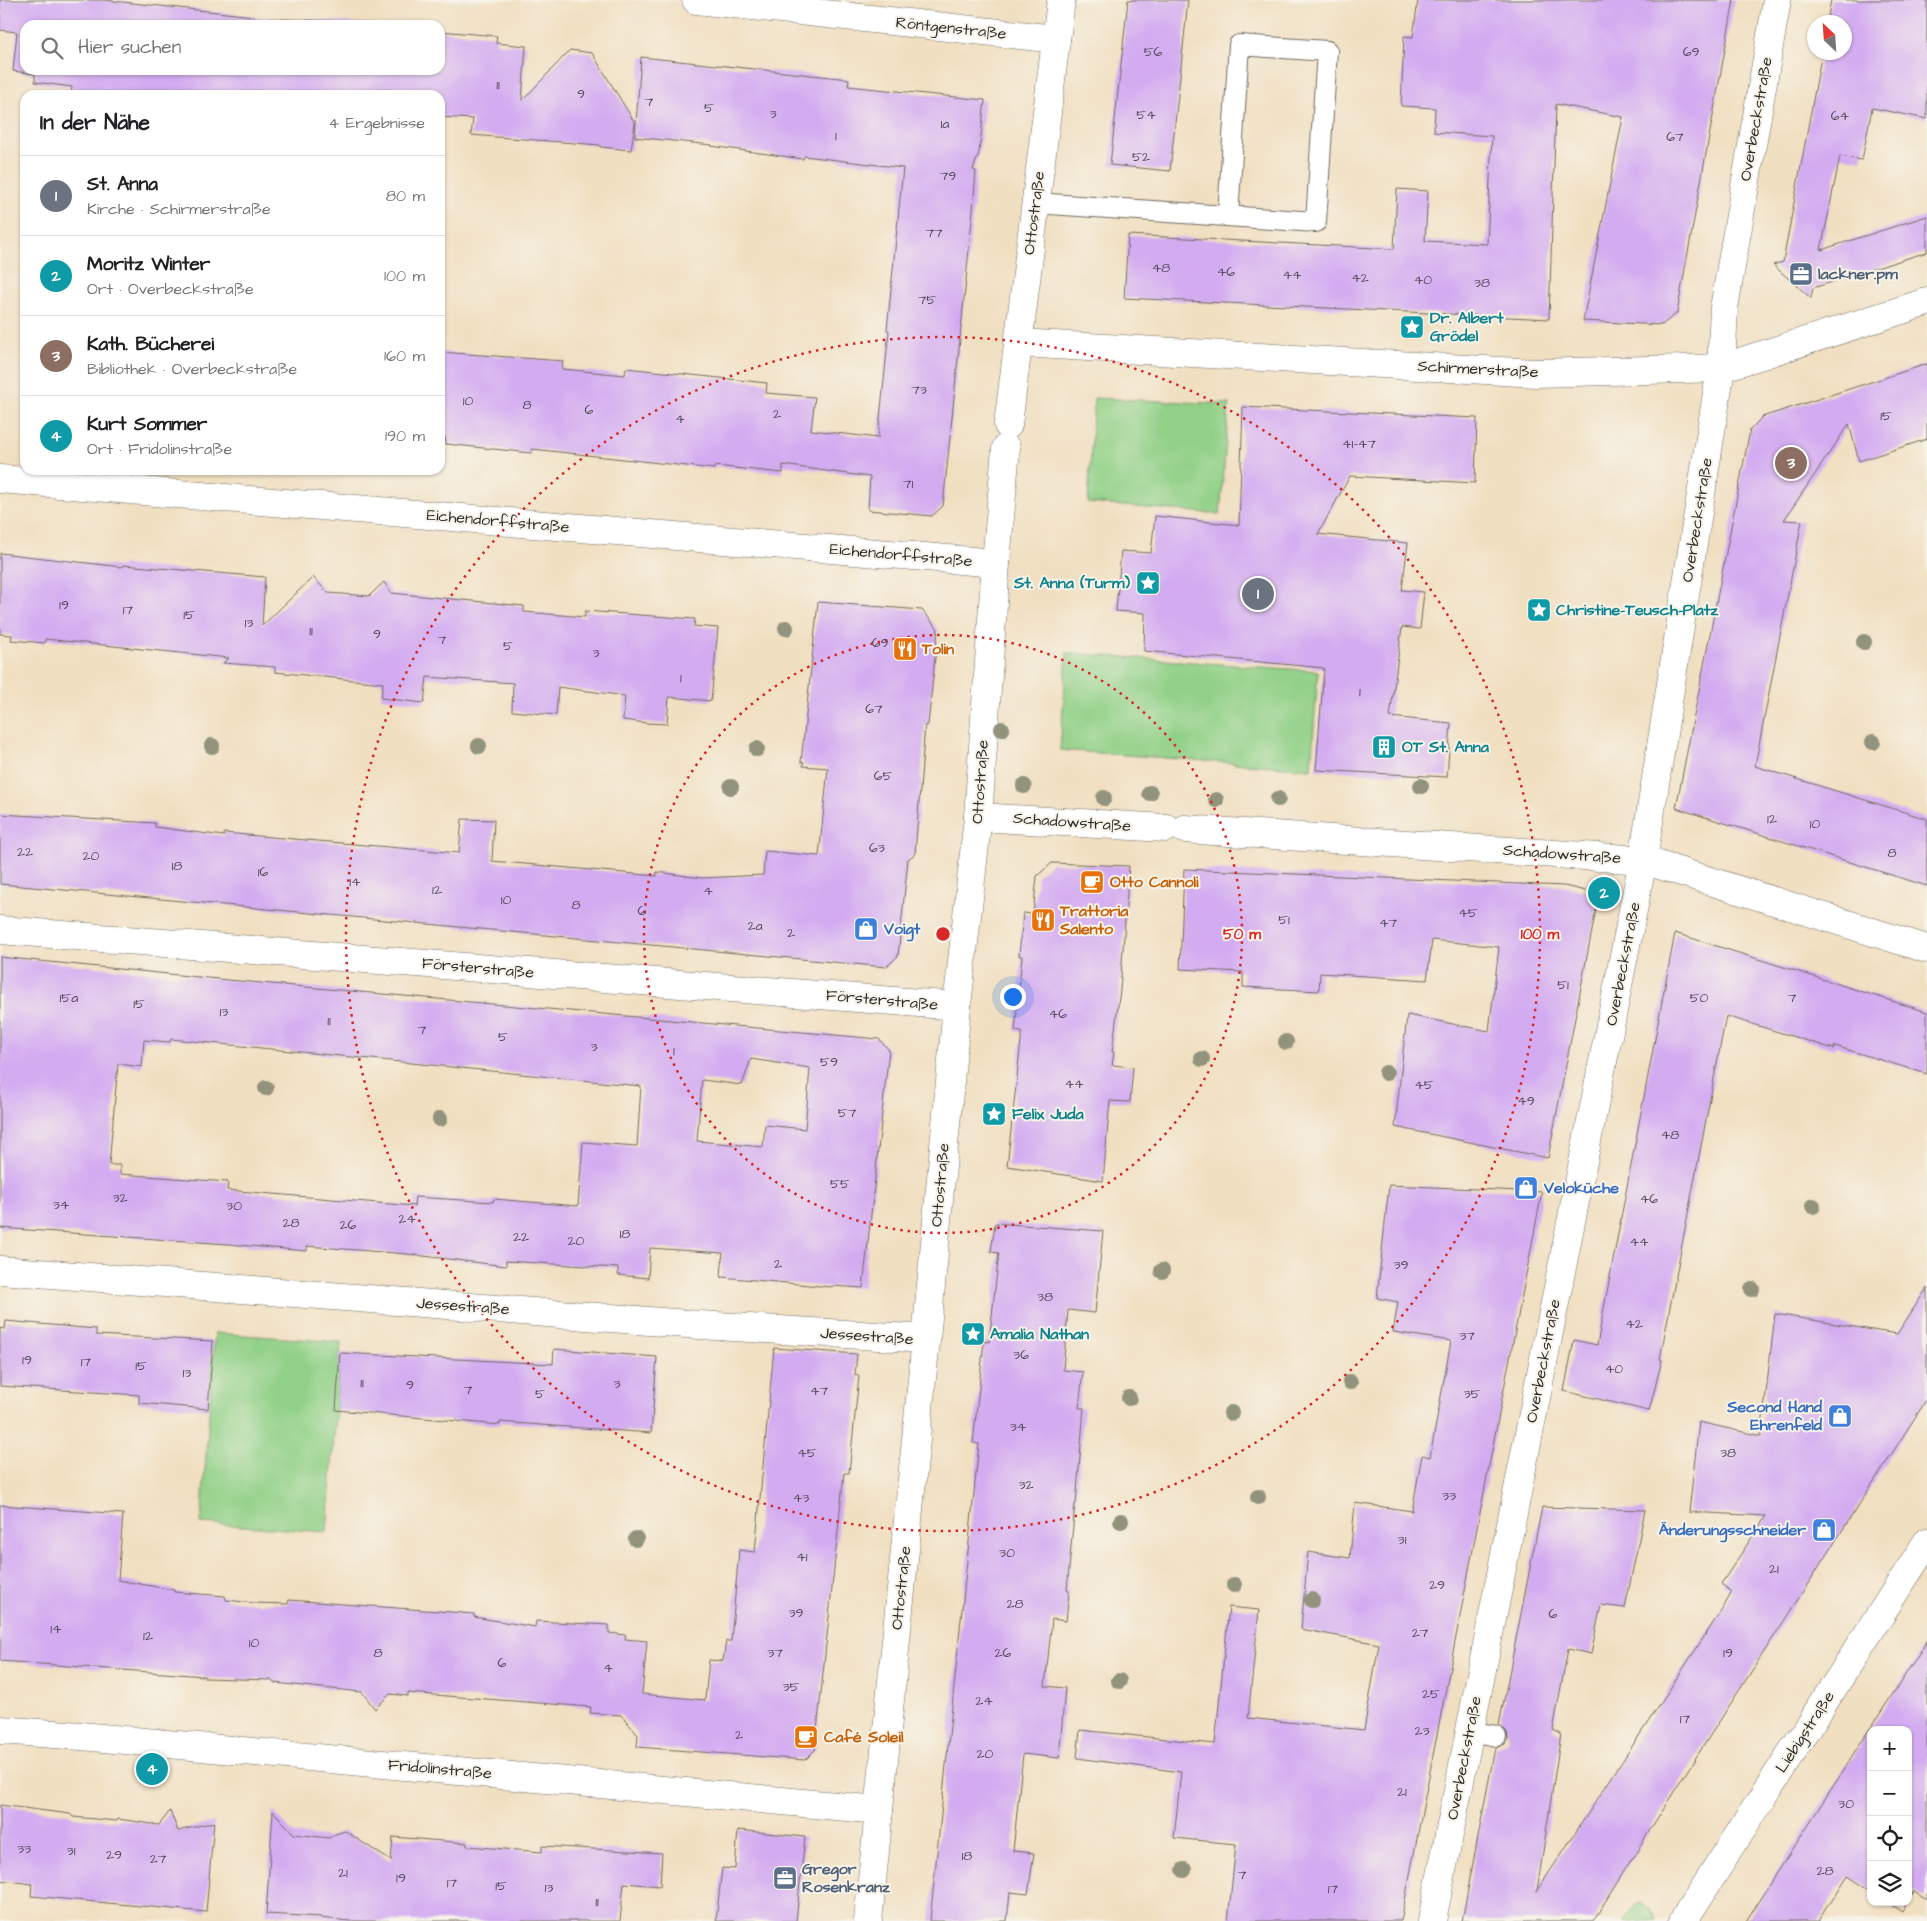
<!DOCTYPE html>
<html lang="de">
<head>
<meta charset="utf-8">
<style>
  :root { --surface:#fff; --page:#f2f2f2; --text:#202124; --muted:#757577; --line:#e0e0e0; --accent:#c8321e }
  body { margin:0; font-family:"Architects Daughter",sans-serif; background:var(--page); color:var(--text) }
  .controls { position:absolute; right:15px; bottom:15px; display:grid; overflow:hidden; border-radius:10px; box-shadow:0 1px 4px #0004 }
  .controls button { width:45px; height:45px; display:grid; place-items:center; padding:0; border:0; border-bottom:1px solid var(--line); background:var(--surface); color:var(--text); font:25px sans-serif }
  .compass { position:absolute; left:1807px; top:15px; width:45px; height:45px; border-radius:50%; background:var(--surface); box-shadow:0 1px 4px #0004; rotate:335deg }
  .you { position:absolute; left:1012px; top:996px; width:18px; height:18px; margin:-12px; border:4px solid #fff; border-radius:50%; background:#1a73e8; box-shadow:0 0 0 8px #1a73e833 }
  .badge { display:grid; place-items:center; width:32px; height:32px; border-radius:50%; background:var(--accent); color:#fff; font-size:16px; font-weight:700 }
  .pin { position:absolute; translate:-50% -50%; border:2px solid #fff; box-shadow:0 1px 5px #0006 }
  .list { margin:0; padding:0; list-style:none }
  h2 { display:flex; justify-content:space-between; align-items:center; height:65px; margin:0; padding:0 20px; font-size:21px }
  h2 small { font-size:16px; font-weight:400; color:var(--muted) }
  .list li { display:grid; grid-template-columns:32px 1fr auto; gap:15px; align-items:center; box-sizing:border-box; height:80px; padding:0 20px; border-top:1px solid var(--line) }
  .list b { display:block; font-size:19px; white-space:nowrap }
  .list p { margin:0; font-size:16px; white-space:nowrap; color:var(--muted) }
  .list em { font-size:16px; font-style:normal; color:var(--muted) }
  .icon { flex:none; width:28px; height:28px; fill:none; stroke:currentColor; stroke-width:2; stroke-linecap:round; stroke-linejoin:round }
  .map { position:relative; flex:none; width:1927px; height:1921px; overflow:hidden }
  .search { position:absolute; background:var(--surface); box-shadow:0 1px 4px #0004; left:20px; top:20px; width:425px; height:55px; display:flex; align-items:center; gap:12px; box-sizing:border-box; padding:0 18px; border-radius:15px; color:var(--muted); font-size:19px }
  .panel { position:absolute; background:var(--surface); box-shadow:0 1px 4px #0004; left:20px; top:90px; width:425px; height:385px; border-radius:15px }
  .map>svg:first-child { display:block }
  .green { fill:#91d087; stroke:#5e7e59 }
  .building { fill:#d3abf1; fill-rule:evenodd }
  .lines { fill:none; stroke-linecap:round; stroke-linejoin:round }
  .lane-casing { stroke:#706a60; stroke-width:22 }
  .street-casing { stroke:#706a60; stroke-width:29 }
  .secondary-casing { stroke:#706a60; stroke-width:29 }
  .lane { stroke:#fff; stroke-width:20 }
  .street { stroke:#fff; stroke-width:28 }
  .secondary { stroke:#fff; stroke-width:28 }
  .tree { fill:#92937b }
  .ring { fill:none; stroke:#d62828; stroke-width:2.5; stroke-dasharray:2.5 5 }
  .labels { text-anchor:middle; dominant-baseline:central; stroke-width:4; stroke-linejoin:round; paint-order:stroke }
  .number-label { font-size:14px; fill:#554b5c }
  .street-label { font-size:16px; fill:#2b2b2b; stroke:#f7f3e8 }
  .service-label { font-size:16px; font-weight:bold; fill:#4e5e75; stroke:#f7f3e8; text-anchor:start }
  .culture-label { font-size:16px; font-weight:bold; fill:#0d838f; stroke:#f7f3e8; text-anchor:start }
  .food-label { font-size:16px; font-weight:bold; fill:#c56008; stroke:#f7f3e8; text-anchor:start }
  .shop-label { font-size:16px; font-weight:bold; fill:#366cbe; stroke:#f7f3e8; text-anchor:start }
  .centre { fill:#d62828; stroke:#f7f3e8; stroke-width:2.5 }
  .ring-label { font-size:15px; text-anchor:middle; font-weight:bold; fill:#d62828; stroke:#f7f3e8; stroke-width:4; stroke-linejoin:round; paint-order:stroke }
</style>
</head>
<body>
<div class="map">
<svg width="1927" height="1921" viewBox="0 0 1927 1921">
  <rect width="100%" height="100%" fill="#f7f3e8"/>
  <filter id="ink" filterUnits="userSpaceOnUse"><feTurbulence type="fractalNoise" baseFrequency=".02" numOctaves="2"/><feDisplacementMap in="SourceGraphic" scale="10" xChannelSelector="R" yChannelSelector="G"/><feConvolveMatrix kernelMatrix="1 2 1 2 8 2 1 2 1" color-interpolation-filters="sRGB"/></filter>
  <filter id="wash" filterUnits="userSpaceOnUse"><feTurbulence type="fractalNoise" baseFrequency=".0096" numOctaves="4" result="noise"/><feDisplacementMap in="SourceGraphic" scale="20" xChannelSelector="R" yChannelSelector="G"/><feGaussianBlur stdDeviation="1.12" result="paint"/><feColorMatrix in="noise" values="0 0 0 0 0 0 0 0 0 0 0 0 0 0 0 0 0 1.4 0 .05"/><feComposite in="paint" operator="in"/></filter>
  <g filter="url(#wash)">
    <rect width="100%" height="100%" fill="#f1dfc1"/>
    <g class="green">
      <path d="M1094,398L1229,404L1220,514L1088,503Z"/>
      <path d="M1067,653L1318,671L1311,769L1060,750Z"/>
      <path d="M215,1333L341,1342L327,1532L201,1523Z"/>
      <path d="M1641,1903L1650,1910L1654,1921H1624L1634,1905Z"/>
    </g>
    <g id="blocks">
      <g class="building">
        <path d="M0,0H104L254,16V18L332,21L377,25H25V70H440V31L497,36L496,43L526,46L522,101L570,50L592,53L635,123L631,150L600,147V145L471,135L473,119L440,117V95H71L72,87L35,82V74L13,71L17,32L0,30Z"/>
        <path d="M1128,0H1188L1170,171L1110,165Z"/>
        <path d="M1418,0H1734L1677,313L1662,325L1583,321L1623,117L1556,104L1549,319L1124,298L1128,235L1394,249L1397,189L1428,191L1425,241L1487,244L1492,136L1434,132L1435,108L1401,106L1404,36L1413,37Z"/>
        <path d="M1831,0H1927V119L1872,108L1862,160L1840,156L1821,250L1927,216V252L1813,288L1811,298L1773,265L1783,262L1822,52H1844V22H1827Z"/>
        <path d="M641,57L849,79L848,86L985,100L979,153L973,170L976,171L973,210L943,506L932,516L868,510L870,477L783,465V473L715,466L714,469L532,449L531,453L446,444L445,437L440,436V352L563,361L562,369L625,375L626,368L767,383L766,393L815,397L811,430L878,438L889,331L887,330L903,168L804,156L803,159L711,146L712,145L635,137Z"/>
        <path d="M1927,364V439L1859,461L1849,424L1784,520L1802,521L1755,766L1927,819V886L1676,808L1750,430L1762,417Z"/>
        <path d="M1243,407L1477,418L1475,483L1350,476L1318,534L1408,543L1402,590L1424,592L1420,629L1402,627L1390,717L1451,723L1447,777L1316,770L1324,668L1144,651L1145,613L1116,611L1121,551L1151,553L1155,516L1239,525Z"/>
        <path d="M0,553L122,567L123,565L265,577L262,626L313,577L328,593L369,596L384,582L391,593L524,606V612L585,617V611L695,619L694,626L718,628L711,701L669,697L667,724L646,723L623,720L625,696L558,687L556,715L512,711L513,683L427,677L424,703L381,698L383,683L275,672V667L223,663L229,658L45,639V643L11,640L12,635L0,634Z"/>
        <path d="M818,602L922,610L938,629L928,725H925L915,854L908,859L898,956L886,967L0,884V814L155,823V827L224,836V833L459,853L462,819L494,820L492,861L657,876V872L702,878L763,875L765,851L819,856L828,768L803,766L804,762H801Z"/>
        <path d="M1052,863L1129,866L1120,990L1112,1052H1114L1112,1065L1133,1067L1130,1102L1110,1101L1103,1181L1007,1166L1022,1032L1015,1031L1022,956H1019L1023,913L1033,914L1037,876Z"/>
        <path d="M1184,869L1564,886L1599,894L1548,1158L1395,1127L1407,1015L1489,1031L1499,947L1432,940L1427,980L1320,973L1319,991L1243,987V972L1180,969Z"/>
        <path d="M1675,933L1927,1012V1074L1835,1046L1834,1049L1726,1016L1660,1359L1662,1360L1649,1411L1564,1391L1574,1340L1597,1345Z"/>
        <path d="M0,957L228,980L879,1039L889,1050L863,1288L832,1286L831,1287L721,1277L723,1253L650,1248L648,1278L618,1275V1268L506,1261V1266L407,1254L307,1246V1251L228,1244L0,1228ZM171,1039L641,1086L637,1146L583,1142L578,1206L494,1199L493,1202L415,1197L414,1206L378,1203L227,1190L228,1182L120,1174V1165H109L118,1064L142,1067L144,1040L170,1042ZM751,1059L810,1068L805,1129L765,1125L763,1147L697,1141L702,1080L742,1085Z"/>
        <path d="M1389,1185L1542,1192L1401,1921H1228L1236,1844L1174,1838L1181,1772L1077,1758L1080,1730L1215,1744L1229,1607L1259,1610L1248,1718L1364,1730L1379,1644L1301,1629L1308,1552L1350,1558L1355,1503L1412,1511L1422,1455L1430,1457L1451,1341L1393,1332L1398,1302L1377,1298Z"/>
        <path d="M995,1223L1103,1231L1095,1313L1068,1310L1063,1370L1083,1372L1079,1408H1084L1076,1504H1075L1067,1590L1069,1591L1066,1621L1052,1619L1045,1686L1065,1688L1059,1758L1023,1754L1013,1851L1034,1853L1028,1894L1010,1892L1007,1921H930L979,1444L973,1443L984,1341L989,1342L999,1253L991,1252Z"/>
        <path d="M1927,1288V1399L1675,1790L1593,1921H1462L1495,1748L1505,1744L1508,1739L1507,1732L1499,1725L1542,1507L1645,1510L1625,1608L1601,1605L1591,1654L1568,1649L1553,1730L1561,1734L1537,1891L1723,1608L1732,1592L1721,1584L1766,1516L1689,1512L1699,1422L1761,1436L1775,1314L1897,1334Z"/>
        <path d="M6,1321L96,1329V1335L213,1341L208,1409L139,1403V1395L0,1386V1328L5,1329Z"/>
        <path d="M774,1348L857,1354L855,1375L859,1376L849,1473H844L815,1750L805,1760L637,1747L638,1735L621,1715L590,1713L591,1707L408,1693V1696L390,1694L375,1709L362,1692L274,1683L271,1680L205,1678L204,1676L0,1661V1505L123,1514L118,1580L174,1590V1592L225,1596L226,1600L254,1603L288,1604L289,1600L451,1612L474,1614V1617L535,1627L536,1621L609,1625V1633L626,1635L625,1639L647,1641L642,1694L705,1700L709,1660L723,1661L726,1641H731L739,1550L755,1552Z"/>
        <path d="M554,1349L657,1357L651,1433L500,1422V1425L336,1410L340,1353L553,1364Z"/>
        <path d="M1927,1641V1899L1914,1891L1908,1901V1730H1871V1890L1848,1875L1819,1921H1746Z"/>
        <path d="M0,1805L70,1814L73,1817L117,1821L118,1819L159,1825L170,1811L178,1831L214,1822L206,1912L31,1896L32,1884L0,1880Z"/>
        <path d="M273,1811L294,1834L329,1838L335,1834L345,1831L391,1861L393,1837L467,1843V1846L542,1852V1846L662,1853L660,1886L624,1883L620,1921H349L321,1918V1917L266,1914Z"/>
        <path d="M738,1830L805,1837L796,1921H716L722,1868L735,1869Z"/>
        <path d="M1888,1902H1907L1902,1911Z"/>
      </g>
    </g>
  </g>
  <g filter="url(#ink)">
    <use href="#blocks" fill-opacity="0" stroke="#706a60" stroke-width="1"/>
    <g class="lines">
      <defs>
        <g id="lane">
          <path d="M1035,203L1316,222L1327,51L1239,45L1228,216"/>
          <path d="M1470,1731L1496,1736"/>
        </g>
        <g id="street">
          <path d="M696,0L1056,39"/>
          <path d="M1019,343L1536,373L1721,368L1927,302"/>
          <path d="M1008,425L1061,0"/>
          <path d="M0,479L996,563"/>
          <path d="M978,817L1166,828"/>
          <path d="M1184,829L1643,860L1927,949"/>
          <path d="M0,930L957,1006"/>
          <path d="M0,1270L700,1325L926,1339"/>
          <path d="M0,1730L81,1736L879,1810"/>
          <path d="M868,1921L926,1339L957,1006L978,817L996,563L1006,448"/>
          <path d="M1432,1921L1643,860L1721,368L1724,308L1777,0"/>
        </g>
        <path id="secondary" d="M1683,1921L1927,1542"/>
      </defs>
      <use href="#lane" class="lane-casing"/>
      <use href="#street" class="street-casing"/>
      <use href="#secondary" class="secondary-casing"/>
      <use href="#lane" class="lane"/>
      <use href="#street" class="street"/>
      <use href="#secondary" class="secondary"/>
    </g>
    <g class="tree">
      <circle cx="786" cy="628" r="8"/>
      <circle cx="1864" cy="642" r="8"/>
      <circle cx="1002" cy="729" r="8"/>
      <circle cx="1873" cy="742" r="8"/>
      <circle cx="212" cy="746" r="8"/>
      <circle cx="479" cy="746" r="8"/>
      <circle cx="757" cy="749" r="8"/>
      <circle cx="1024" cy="786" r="8"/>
      <circle cx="1421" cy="786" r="8"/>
      <circle cx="731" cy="787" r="8"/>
      <circle cx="1150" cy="793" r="8"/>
      <circle cx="1104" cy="798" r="8"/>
      <circle cx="1278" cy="799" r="8"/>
      <circle cx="1216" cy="800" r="8"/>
      <circle cx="1286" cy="1042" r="8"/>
      <circle cx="1202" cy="1059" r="8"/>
      <circle cx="1386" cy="1073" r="8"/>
      <circle cx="266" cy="1088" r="8"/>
      <circle cx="440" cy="1119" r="8"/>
      <circle cx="1813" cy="1206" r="8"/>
      <circle cx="1162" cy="1271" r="8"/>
      <circle cx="1752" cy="1289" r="8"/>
      <circle cx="1350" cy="1382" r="8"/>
      <circle cx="1129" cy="1398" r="8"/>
      <circle cx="1231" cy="1413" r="8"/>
      <circle cx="1258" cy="1497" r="8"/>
      <circle cx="1121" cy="1521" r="8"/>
      <circle cx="636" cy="1539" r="8"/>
      <circle cx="1234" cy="1585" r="8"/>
      <circle cx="1312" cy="1600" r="8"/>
      <circle cx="1119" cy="1681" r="8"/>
      <circle cx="1184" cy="1870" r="8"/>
    </g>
  </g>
  <g class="ring">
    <circle cx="943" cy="934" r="299"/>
    <circle cx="943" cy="934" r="597"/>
  </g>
  <defs>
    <symbol id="office-square" viewBox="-11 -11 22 22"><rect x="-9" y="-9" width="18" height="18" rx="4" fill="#5c6f8a" stroke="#f7f3e8"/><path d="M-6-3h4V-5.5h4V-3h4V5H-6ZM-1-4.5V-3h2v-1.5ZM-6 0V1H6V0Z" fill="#fff"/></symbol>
    <symbol id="sight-square" viewBox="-11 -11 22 22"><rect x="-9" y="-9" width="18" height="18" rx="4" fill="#0f9aa8" stroke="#f7f3e8"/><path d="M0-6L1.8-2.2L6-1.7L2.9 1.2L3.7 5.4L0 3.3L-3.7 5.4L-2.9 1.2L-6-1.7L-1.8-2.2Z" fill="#fff"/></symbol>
    <symbol id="restaurant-square" viewBox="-11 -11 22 22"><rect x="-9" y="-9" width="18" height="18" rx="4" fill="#e8710a" stroke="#f7f3e8"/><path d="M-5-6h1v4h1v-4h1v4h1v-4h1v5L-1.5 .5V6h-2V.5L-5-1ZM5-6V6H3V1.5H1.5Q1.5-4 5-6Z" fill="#fff"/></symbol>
    <symbol id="building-square" viewBox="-11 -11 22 22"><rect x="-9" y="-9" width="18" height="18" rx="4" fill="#0f9aa8" stroke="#f7f3e8"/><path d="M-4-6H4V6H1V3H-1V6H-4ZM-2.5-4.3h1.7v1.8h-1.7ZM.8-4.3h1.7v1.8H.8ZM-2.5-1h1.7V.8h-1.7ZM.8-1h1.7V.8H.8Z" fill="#fff"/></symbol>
    <symbol id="cafe-square" viewBox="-11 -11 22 22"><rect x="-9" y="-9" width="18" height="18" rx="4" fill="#e8710a" stroke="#f7f3e8"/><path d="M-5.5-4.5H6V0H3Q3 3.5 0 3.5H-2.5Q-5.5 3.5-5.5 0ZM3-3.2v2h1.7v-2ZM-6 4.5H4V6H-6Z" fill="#fff"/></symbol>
    <symbol id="shop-square" viewBox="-11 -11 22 22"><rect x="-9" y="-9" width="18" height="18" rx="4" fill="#3f7fe0" stroke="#f7f3e8"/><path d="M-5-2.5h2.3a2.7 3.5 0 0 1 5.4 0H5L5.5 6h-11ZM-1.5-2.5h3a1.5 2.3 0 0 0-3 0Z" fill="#fff"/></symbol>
  </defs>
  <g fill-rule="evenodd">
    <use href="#office-square" x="1787" y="260" width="28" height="28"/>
    <use href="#sight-square" x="1398" y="313" width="28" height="28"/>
    <use href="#sight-square" x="1134" y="569" width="28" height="28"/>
    <use href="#sight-square" x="1525" y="596" width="28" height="28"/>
    <use href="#restaurant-square" x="891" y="635" width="28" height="28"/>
    <use href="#building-square" x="1370" y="733" width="28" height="28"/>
    <use href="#cafe-square" x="1078" y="868" width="28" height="28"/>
    <use href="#restaurant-square" x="1029" y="906" width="28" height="28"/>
    <use href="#shop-square" x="852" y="915" width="28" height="28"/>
    <use href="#sight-square" x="980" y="1100" width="28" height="28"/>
    <use href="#shop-square" x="1512" y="1174" width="28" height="28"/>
    <use href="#sight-square" x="959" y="1320" width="28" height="28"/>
    <use href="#shop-square" x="1826" y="1402" width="28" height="28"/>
    <use href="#shop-square" x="1810" y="1516" width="28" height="28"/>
    <use href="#cafe-square" x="792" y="1723" width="28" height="28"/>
    <use href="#office-square" x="771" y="1864" width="28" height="28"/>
  </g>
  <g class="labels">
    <g class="number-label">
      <text x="1153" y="52">56</text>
      <text x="1691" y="52">69</text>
      <text x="498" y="85">11</text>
      <text x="581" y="94">9</text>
      <text x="649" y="102">7</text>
      <text x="709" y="108">5</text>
      <text x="773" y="114">3</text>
      <text x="1146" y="115">54</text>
      <text x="1840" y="116">64</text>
      <text x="945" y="124">1a</text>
      <text x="836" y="136">1</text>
      <text x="1675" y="137">67</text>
      <text x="1141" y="157">52</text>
      <text x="948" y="176">79</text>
      <text x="934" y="233">77</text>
      <text x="1161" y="268">48</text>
      <text x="1226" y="272">46</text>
      <text x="1292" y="275">44</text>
      <text x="1360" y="278">42</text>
      <text x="1423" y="280">40</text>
      <text x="1482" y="283">38</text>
      <text x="927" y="300">75</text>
      <text x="919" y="390">73</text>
      <text x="468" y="401">10</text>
      <text x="527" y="405">8</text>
      <text x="589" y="410">6</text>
      <text x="777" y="414">2</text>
      <text x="1886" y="416">15</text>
      <text x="680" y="419">4</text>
      <text x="1359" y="444">41-47</text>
      <text x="908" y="484">71</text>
      <text x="64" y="605">19</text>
      <text x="128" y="610">17</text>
      <text x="189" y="615">15</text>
      <text x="249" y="623">13</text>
      <text x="311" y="631">11</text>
      <text x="377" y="634">9</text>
      <text x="442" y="640">7</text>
      <text x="880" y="643">69</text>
      <text x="508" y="646">5</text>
      <text x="596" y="653">3</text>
      <text x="681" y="678">1</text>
      <text x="1360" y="692">1</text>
      <text x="874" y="709">67</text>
      <text x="883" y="776">65</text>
      <text x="1772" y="819">12</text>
      <text x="1815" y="824">10</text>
      <text x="877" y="848">63</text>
      <text x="25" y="852">22</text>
      <text x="1892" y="853">8</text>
      <text x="91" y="856">20</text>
      <text x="177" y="866">18</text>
      <text x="263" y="872">16</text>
      <text x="355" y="882">14</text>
      <text x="437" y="890">12</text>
      <text x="708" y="891">4</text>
      <text x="506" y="900">10</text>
      <text x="576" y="905">8</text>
      <text x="642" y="911">6</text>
      <text x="1468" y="913">45</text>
      <text x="1284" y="920">51</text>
      <text x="1388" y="923">47</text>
      <text x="755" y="926">2a</text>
      <text x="791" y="933">2</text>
      <text x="1563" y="985">51</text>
      <text x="69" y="998">15a</text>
      <text x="1699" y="998">50</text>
      <text x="1792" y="998">7</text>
      <text x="139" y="1004">15</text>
      <text x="224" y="1012">13</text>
      <text x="1058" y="1014">46</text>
      <text x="329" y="1021">11</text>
      <text x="422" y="1030">7</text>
      <text x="503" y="1037">5</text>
      <text x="594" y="1047">3</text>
      <text x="674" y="1051">1</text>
      <text x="829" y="1062">59</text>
      <text x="1074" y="1084">44</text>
      <text x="1424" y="1085">45</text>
      <text x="1526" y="1101">49</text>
      <text x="847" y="1113">57</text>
      <text x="1670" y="1135">48</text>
      <text x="840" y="1184">55</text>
      <text x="120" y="1198">32</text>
      <text x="1649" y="1199">46</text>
      <text x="61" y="1205">34</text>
      <text x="234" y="1206">30</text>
      <text x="407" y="1219">24</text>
      <text x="291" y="1223">28</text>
      <text x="348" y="1225">26</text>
      <text x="625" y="1234">18</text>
      <text x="521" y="1237">22</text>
      <text x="576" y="1241">20</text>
      <text x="1639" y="1242">44</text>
      <text x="778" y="1264">2</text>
      <text x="1401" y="1265">39</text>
      <text x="1045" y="1297">38</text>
      <text x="1634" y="1324">42</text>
      <text x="1467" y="1336">37</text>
      <text x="1021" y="1355">36</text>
      <text x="27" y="1360">19</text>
      <text x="86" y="1362">17</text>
      <text x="141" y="1366">15</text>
      <text x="1614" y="1369">40</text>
      <text x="187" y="1373">13</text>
      <text x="362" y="1383">11</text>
      <text x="617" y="1384">3</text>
      <text x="410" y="1385">9</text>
      <text x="468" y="1390">7</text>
      <text x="819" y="1391">47</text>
      <text x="540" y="1394">5</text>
      <text x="1472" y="1394">35</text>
      <text x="1018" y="1427">34</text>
      <text x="807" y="1453">45</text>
      <text x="1728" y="1453">38</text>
      <text x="1026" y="1485">32</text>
      <text x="1449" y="1496">33</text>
      <text x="801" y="1498">43</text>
      <text x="1402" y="1540">31</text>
      <text x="1007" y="1553">30</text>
      <text x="802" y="1557">41</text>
      <text x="1774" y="1569">21</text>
      <text x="1437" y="1585">29</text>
      <text x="1015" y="1604">28</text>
      <text x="796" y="1613">39</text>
      <text x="1553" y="1614">6</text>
      <text x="56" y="1629">14</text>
      <text x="1420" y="1633">27</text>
      <text x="148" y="1636">12</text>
      <text x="254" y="1643">10</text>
      <text x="378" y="1653">8</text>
      <text x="775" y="1653">37</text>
      <text x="1003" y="1653">26</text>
      <text x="1728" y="1653">19</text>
      <text x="502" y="1663">6</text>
      <text x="608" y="1668">4</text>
      <text x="791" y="1687">35</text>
      <text x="1431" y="1694">25</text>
      <text x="984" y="1701">24</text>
      <text x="1685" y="1719">17</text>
      <text x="1422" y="1731">23</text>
      <text x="739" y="1735">2</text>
      <text x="985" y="1754">20</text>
      <text x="1402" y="1792">21</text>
      <text x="1846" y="1804">30</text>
      <text x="24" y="1849">33</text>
      <text x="71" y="1851">31</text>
      <text x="114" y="1855">29</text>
      <text x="967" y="1856">18</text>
      <text x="158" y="1859">27</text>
      <text x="1825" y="1871">28</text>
      <text x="343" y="1873">21</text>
      <text x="1242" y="1875">7</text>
      <text x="401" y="1878">19</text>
      <text x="452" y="1883">17</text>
      <text x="501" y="1886">15</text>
      <text x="549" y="1888">13</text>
      <text x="1333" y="1889">17</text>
      <text x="597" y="1902">11</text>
    </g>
    <g class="street-label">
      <text transform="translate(951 28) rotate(6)">Röntgenstraße</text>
      <text transform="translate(1756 119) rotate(-80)">Overbeckstraße</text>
      <text transform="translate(1034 213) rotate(-83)">Ottostraße</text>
      <text transform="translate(1478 369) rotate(3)">Schirmerstraße</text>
      <text transform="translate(1697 520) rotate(-81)">Overbeckstraße</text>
      <text transform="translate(498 521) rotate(5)">Eichendorffstraße</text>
      <text transform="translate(901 555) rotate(5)">Eichendorffstraße</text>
      <text transform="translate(980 782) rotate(-86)">Ottostraße</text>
      <text transform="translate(1072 822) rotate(4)">Schadowstraße</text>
      <text transform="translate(1562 854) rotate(4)">Schadowstraße</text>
      <text transform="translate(1623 964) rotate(-79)">Overbeckstraße</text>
      <text transform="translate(478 968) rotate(5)">Försterstraße</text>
      <text transform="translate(882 1000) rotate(5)">Försterstraße</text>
      <text transform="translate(940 1185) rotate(-85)">Ottostraße</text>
      <text transform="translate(463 1306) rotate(4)">Jessestraße</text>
      <text transform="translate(867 1336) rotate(4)">Jessestraße</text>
      <text transform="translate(1543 1361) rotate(-79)">Overbeckstraße</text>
      <text transform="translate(901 1588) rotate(-84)">Ottostraße</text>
      <text transform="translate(1805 1732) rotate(-57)">Liebigstraße</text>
      <text transform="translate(1464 1758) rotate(-79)">Overbeckstraße</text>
      <text transform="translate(440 1769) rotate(5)">Fridolinstraße</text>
    </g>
    <g class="service-label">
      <text x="1818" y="274">lackner.pm</text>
      <text x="802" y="1869">Gregor<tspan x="802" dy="18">Rosenkranz</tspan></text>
    </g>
    <g class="culture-label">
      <text x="1430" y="318">Dr. Albert<tspan x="1430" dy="18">Grödel</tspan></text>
      <text x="1130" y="583" text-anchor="end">St. Anna (Turm)</text>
      <text x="1556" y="610">Christine-Teusch-Platz</text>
      <text x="1402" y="747">OT St. Anna</text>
      <text x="1012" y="1114">Felix Juda</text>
      <text x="990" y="1334">Amalia Nathan</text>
    </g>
    <g class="food-label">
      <text x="922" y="649">Tolin</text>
      <text x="1110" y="882">Otto Cannoli</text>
      <text x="1060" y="911">Trattoria<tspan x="1060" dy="18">Salento</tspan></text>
      <text x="824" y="1737">Café Soleil</text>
    </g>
    <g class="shop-label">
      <text x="884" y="929">Voigt</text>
      <text x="1544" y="1188">Veloküche</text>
      <text x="1822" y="1407" text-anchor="end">Second Hand<tspan x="1822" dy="18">Ehrenfeld</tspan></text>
      <text x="1806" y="1530" text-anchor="end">Änderungsschneider</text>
    </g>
  </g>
  <circle cx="943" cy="934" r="8" class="centre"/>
  <g class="ring-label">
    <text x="1242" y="939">50 m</text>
    <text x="1540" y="939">100 m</text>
  </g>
</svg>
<div class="controls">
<button>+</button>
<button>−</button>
<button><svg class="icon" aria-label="locate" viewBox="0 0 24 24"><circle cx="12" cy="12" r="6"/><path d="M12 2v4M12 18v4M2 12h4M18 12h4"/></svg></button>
<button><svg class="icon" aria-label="layers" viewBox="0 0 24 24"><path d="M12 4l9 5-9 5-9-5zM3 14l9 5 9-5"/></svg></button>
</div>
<svg class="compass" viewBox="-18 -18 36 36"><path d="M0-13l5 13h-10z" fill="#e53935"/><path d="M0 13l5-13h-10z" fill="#757577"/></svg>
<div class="you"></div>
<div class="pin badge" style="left:1258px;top:594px;background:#6b7280">1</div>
<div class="pin badge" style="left:1604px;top:893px;background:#0f9aa8">2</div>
<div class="pin badge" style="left:1791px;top:463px;background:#8d6e63">3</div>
<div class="pin badge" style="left:152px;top:1769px;background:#0f9aa8">4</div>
<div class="search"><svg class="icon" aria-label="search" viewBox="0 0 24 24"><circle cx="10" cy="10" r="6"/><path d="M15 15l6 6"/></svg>Hier suchen</div>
<section class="panel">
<h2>In der Nähe<small>4 Ergebnisse</small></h2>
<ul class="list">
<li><span class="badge" style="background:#6b7280">1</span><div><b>St. Anna</b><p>Kirche · Schirmerstraße</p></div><em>80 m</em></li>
<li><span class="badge" style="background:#0f9aa8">2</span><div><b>Moritz Winter</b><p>Ort · Overbeckstraße</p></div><em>100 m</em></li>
<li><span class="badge" style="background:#8d6e63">3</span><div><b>Kath. Bücherei</b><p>Bibliothek · Overbeckstraße</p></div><em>160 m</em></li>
<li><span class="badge" style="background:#0f9aa8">4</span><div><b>Kurt Sommer</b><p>Ort · Fridolinstraße</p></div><em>190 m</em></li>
</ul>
</section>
</div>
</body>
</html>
